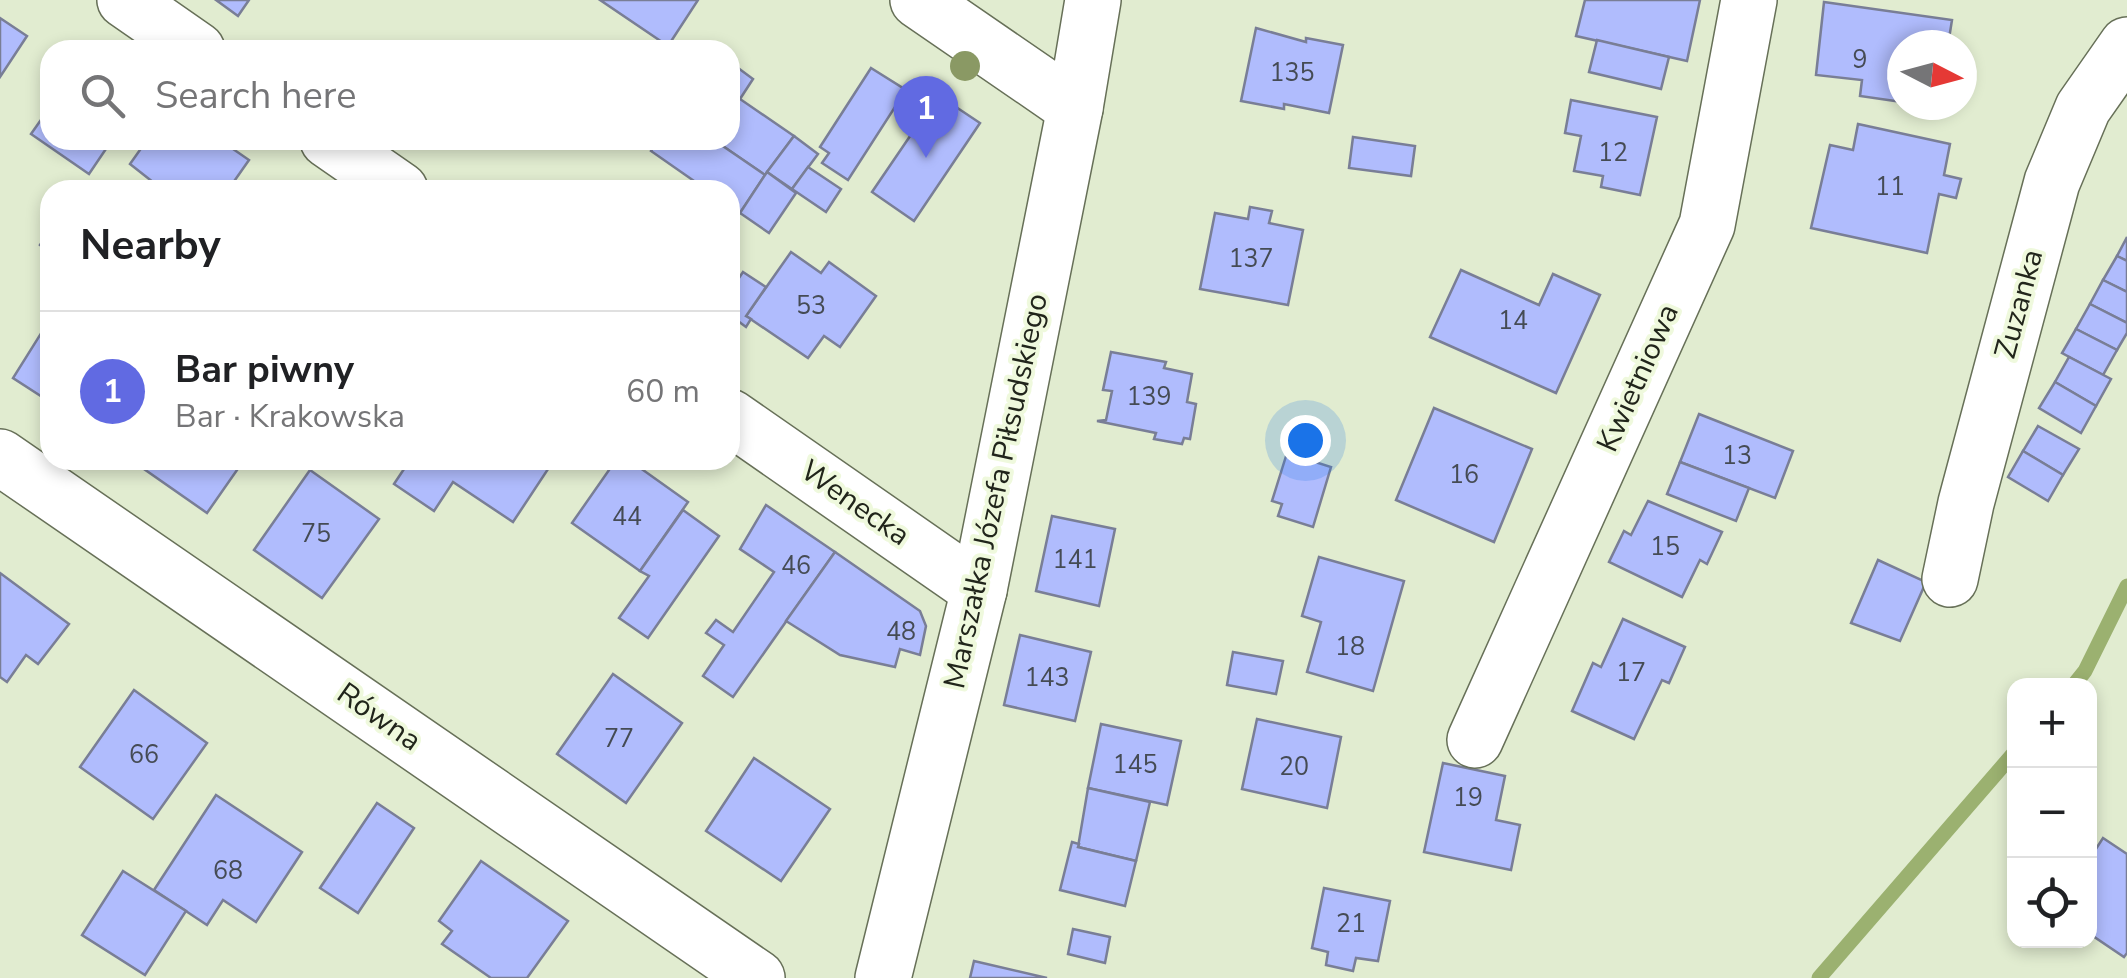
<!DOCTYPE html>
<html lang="en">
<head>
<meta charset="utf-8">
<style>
  :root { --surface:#fff; --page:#f2f2f2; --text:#202124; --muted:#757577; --line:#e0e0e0; --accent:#616ae2 }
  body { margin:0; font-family:"Nunito Sans",sans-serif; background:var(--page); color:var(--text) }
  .controls { position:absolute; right:30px; bottom:30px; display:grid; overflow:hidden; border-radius:20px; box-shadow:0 5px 15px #0003 }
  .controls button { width:90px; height:90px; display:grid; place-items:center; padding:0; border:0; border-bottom:2px solid var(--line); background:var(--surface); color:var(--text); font:50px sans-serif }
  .compass { position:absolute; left:1887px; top:30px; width:90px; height:90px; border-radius:50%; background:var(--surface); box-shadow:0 5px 15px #0003; rotate:96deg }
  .you { position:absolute; left:1305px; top:440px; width:35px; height:35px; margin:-25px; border:8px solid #fff; border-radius:50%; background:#1a73e8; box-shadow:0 0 0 15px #1a73e833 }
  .badge { display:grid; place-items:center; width:65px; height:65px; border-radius:50%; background:var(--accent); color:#fff; font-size:32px; font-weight:700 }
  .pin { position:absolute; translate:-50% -82px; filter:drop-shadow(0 2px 5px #0008) }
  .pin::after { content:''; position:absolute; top:52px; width:35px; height:30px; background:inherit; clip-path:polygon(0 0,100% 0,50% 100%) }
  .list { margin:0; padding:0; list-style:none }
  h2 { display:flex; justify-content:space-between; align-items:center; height:130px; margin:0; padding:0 40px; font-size:42px }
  h2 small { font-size:32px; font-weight:400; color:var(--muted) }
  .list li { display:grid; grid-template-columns:65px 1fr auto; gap:30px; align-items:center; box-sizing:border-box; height:160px; padding:0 40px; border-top:2px solid var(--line) }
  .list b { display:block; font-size:38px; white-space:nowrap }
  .list p { margin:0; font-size:32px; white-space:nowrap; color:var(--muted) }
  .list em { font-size:32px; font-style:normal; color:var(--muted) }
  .icon { flex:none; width:55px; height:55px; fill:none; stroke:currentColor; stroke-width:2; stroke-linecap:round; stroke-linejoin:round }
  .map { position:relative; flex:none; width:2127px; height:978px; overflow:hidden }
  .search { position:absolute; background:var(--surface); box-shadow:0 5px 15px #0003; left:40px; top:40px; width:700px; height:110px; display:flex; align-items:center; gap:25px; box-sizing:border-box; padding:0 35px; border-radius:30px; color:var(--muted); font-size:38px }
  .panel { position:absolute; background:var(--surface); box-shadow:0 5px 15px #0003; left:40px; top:180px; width:700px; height:290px; border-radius:30px }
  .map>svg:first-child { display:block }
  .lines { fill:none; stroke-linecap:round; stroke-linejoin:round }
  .stream { stroke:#9bb170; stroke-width:15 }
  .building { fill:#b0bcfd; stroke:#797e96; stroke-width:2.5 }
  .minor-casing { stroke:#677058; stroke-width:58 }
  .minor { stroke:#fff; stroke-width:55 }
  .tree { fill:#8a9964 }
  .labels { text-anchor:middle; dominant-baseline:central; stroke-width:8; stroke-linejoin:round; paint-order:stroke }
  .number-label { font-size:25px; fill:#454b54 }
  .street-label { font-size:30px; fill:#21251b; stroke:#eff9dd }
</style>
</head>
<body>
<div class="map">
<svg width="2127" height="978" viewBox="0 0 2127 978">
  <rect width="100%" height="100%" fill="#e1ecd0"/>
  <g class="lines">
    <g class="stream">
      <path d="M2073,686L2085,671L2127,586"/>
      <path d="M1819,978L2014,753"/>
    </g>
  </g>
  <g class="building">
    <path d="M216,0H249L238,16Z"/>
    <path d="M600,0H698L668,46Z"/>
    <path d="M1585,0H1700L1687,61L1576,36Z"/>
    <path d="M1824,2L1952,20L1948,45H1902V102L1860,96L1862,80L1816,75Z"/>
    <path d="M0,18L27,36L0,77Z"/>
    <path d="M1256,28L1306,42V38L1343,45L1329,113L1284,104V109L1241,101Z"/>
    <path d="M1597,40L1669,57L1661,89L1589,72Z"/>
    <path d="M730,62L753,79L740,99L794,136L765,175L714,140H730Z"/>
    <path d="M871,68L906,90L848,180L822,163L829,153L820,147Z"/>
    <path d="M938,95L980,123L914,221L872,192Z"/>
    <path d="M1571,100L1657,117L1640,195L1601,187L1603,176L1574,171L1581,136L1565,133Z"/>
    <path d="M50,107V140H112L89,174L31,134Z"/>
    <path d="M1858,124L1950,144L1944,175L1961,179L1956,198L1939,194L1927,253L1811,228L1830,145L1853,150Z"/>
    <path d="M794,136L818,154L792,189L767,172Z"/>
    <path d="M1353,137L1415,146L1411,176L1349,168Z"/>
    <path d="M147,140H220L249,160L228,190H163L130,164Z"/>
    <path d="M658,140H714L765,175L740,213L730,206V190H707L651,151Z"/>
    <path d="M808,167L841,189L826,212L792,189Z"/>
    <path d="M767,172L796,193L769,233L740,213Z"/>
    <path d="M1250,207L1272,211L1269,223L1303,230L1288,305L1200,289L1215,213L1248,219Z"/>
    <path d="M50,230V253L40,245Z"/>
    <path d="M2127,237V261L2117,256Z"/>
    <path d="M791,252L821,273L829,262L876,296L840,347L824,336L808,358L746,316Z"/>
    <path d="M2117,256L2127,261V292L2103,280Z"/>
    <path d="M1461,270L1539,305L1553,274L1600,295L1556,393L1430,337Z"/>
    <path d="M743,272L766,287L746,316L751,319L746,327L730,315V291Z"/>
    <path d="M2103,280L2127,292V323L2090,304Z"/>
    <path d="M2090,304L2127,323V333L2117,350L2076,329Z"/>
    <path d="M50,319V402L13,378Z"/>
    <path d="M2076,329L2117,350L2103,375L2062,353Z"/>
    <path d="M1111,352L1166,362L1164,368L1192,374L1187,402L1196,404L1190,439L1184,438L1182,444L1154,439L1156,433L1097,421L1106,420L1112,391L1103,390Z"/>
    <path d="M2069,357L2111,379L2096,406L2055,382Z"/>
    <path d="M2055,382L2096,406L2081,433L2039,408Z"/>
    <path d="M1434,408L1532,449L1494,542L1396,500Z"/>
    <path d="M1699,414L1793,451L1775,498L1680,462Z"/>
    <path d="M2038,426L2079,449L2063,475L2023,451Z"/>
    <path d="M2023,451L2063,475L2048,501L2008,477Z"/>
    <path d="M1287,453L1331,467L1313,527L1278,516L1282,504L1272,501Z"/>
    <path d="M135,460H244L207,513L134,462Z"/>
    <path d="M410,460H554L513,522L453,482L434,511L394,484Z"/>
    <path d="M616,460H629L688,502L640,571L572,523Z"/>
    <path d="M1680,462L1749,488L1736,521L1667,494Z"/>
    <path d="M310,470L379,519L322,598L254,550Z"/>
    <path d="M1648,501L1722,532L1707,564L1700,560L1682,597L1609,562L1624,531L1631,535Z"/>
    <path d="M766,505L835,552L733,697L703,676L724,645L706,633L716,620L733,632L774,572L740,549Z"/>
    <path d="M683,510L719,536L648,638L619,618L649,576L640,571Z"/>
    <path d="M1052,516L1115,529L1099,606L1036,591Z"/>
    <path d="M835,552L920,611L926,626L920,655L900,649L895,667L840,655L786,621Z"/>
    <path d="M1319,557L1404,581L1373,691L1307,672L1321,622L1302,616Z"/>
    <path d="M1878,560L1926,582L1900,641L1851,623Z"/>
    <path d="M0,573L69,624L38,664L26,655L7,682L0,677Z"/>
    <path d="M1623,619L1685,647L1669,683L1662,680L1634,739L1572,711L1593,663L1601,667Z"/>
    <path d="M1020,635L1091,652L1075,721L1004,705Z"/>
    <path d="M1233,652L1283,661L1276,694L1227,685Z"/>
    <path d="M613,674L682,723L626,803L557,754Z"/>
    <path d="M134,690L207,743L153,819L80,767Z"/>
    <path d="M1257,719L1341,737L1327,808L1242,789Z"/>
    <path d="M1101,724L1181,741L1167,805L1088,788Z"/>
    <path d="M754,758L830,809L781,881L706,831Z"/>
    <path d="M1443,763L1505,776L1496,820L1520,825L1511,870L1424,852Z"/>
    <path d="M1088,788L1150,802L1136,861L1078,847Z"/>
    <path d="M216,795L302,852L256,922L223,900L207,925L154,890Z"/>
    <path d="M377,803L414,828L358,913L320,888Z"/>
    <path d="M2103,838L2127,854V953L2124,957L2090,934V858Z"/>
    <path d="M1072,842L1079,844L1078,847L1136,861L1125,906L1060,890Z"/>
    <path d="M481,861L568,921L527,978H491L442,944L452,931L439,921Z"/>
    <path d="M123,871L186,911L145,975L82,935Z"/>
    <path d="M1324,888L1390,901L1378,961L1356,958L1353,971L1326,965L1328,952L1312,948Z"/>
    <path d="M1073,929L1110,937L1105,963L1068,954Z"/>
    <path d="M974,961L1047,978H970Z"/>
  </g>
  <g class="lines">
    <defs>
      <g id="minor">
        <path d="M125,0L197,50"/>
        <path d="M918,0L1075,108"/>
        <path d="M328,140L400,190"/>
        <path d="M730,417L979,590"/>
        <path d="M0,457L757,978"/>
        <path d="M1950,579L1966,503L2052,182L2083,108L2127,45"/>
        <path d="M1475,740L1707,225L1749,0"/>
        <path d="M883,978L979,590L1075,108L1093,0"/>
      </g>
    </defs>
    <use href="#minor" class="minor-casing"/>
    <use href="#minor" class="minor"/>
  </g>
  <circle class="tree" cx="965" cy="66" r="15"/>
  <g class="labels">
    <g class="number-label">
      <text x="1860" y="60">9</text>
      <text x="1292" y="73">135</text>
      <text x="1613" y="153">12</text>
      <text x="1890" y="187">11</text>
      <text x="1251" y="259">137</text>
      <text x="811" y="306">53</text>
      <text x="1513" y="321">14</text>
      <text x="1149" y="397">139</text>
      <text x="1737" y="456">13</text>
      <text x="1464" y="475">16</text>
      <text x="627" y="517">44</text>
      <text x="316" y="534">75</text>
      <text x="1665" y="547">15</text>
      <text x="1075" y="560">141</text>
      <text x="796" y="566">46</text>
      <text x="901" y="632">48</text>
      <text x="1350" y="647">18</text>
      <text x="1631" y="673">17</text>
      <text x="1047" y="678">143</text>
      <text x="619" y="739">77</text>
      <text x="144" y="755">66</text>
      <text x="1135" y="765">145</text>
      <text x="1294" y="767">20</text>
      <text x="1468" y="798">19</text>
      <text x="228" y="871">68</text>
      <text x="1351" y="924">21</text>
    </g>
    <g class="street-label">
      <text transform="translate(2019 304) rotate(-75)">Zuzanka</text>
      <text transform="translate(1638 378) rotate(-66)">Kwietniowa</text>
      <text transform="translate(996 491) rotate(-78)">Marszałka Józefa Piłsudskiego</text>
      <text transform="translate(855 503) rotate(35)">Wenecka</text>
      <text transform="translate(379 717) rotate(35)">Równa</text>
    </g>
  </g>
</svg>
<div class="controls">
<button>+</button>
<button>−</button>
<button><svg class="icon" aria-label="locate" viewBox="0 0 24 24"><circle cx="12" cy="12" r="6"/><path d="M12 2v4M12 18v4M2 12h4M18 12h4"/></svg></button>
</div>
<svg class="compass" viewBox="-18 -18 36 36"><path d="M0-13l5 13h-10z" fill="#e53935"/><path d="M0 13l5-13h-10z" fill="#757577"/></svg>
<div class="you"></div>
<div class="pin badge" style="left:926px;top:158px">1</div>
<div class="search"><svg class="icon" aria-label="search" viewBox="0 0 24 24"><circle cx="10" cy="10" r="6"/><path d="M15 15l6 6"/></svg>Search here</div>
<section class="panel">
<h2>Nearby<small></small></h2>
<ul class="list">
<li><span class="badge">1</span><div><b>Bar piwny</b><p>Bar · Krakowska</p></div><em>60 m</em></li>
</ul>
</section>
</div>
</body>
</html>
